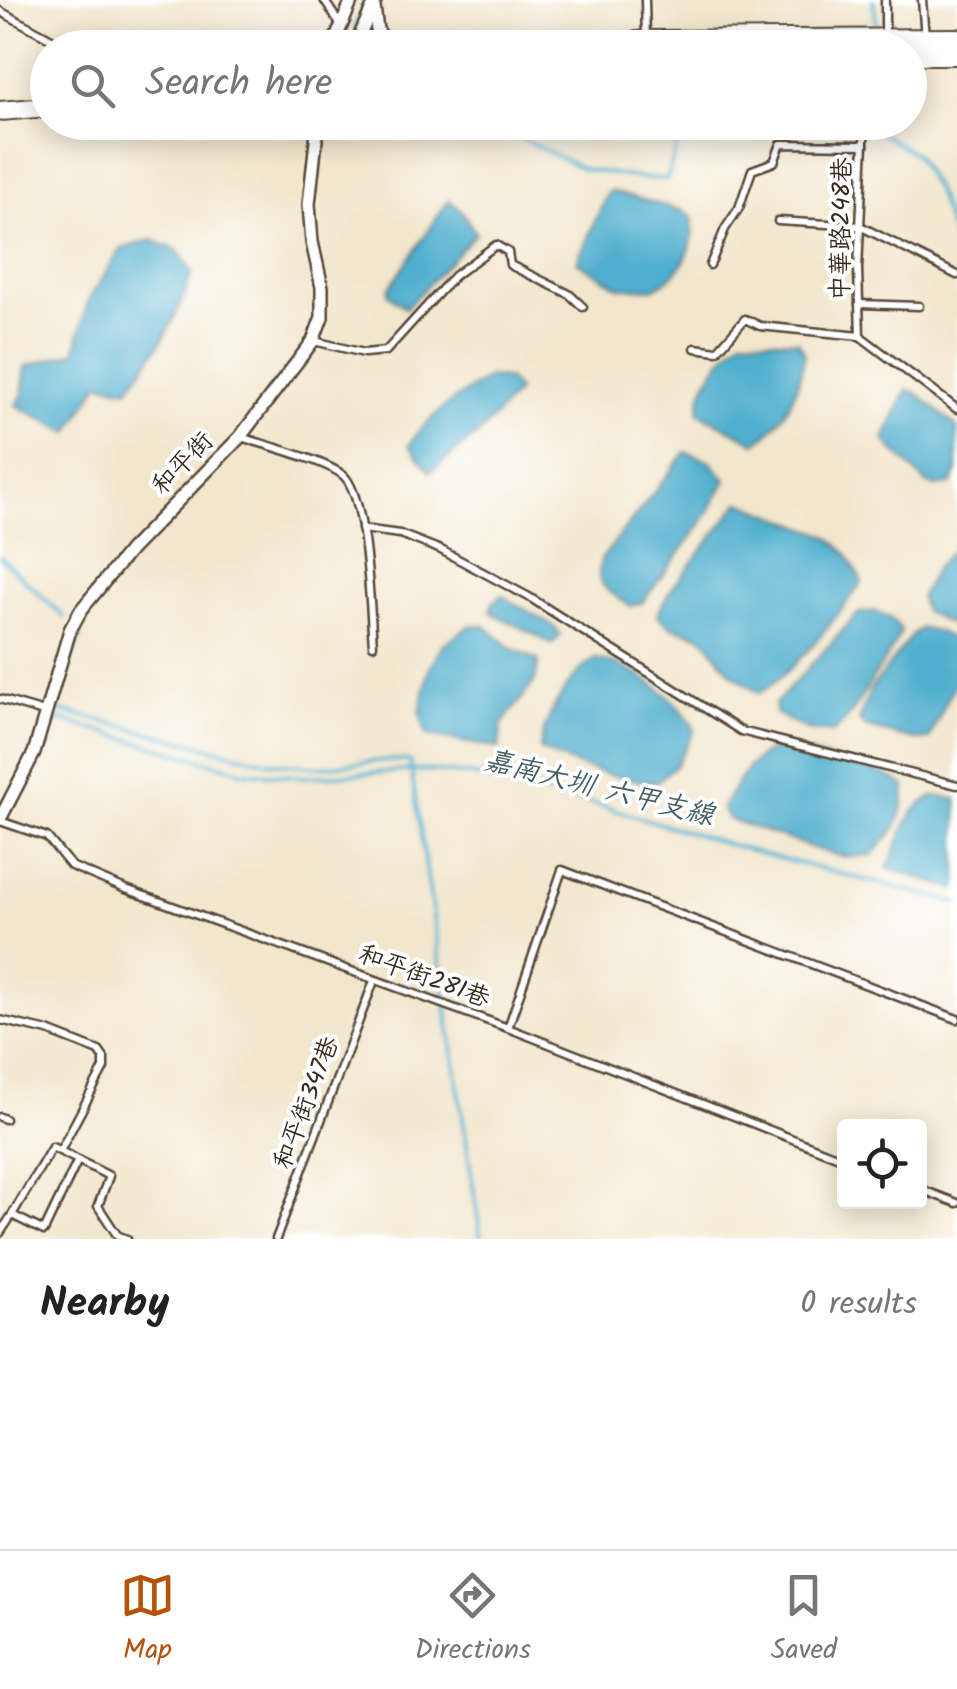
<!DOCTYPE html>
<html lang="en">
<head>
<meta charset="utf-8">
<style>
  :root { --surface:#fff; --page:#f2f2f2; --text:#222; --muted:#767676; --line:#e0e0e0; --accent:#b45309 }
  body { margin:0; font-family:Kalam,"LXGW WenKai TC",sans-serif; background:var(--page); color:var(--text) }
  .controls { position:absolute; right:30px; bottom:30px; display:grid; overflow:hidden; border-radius:10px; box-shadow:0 5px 25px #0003 }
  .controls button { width:90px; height:90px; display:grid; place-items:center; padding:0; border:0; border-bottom:2px solid var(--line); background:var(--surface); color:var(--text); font:50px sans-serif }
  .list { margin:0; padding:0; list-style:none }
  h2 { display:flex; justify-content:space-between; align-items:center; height:130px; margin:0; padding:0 40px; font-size:42px }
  h2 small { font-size:32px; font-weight:400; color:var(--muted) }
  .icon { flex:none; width:55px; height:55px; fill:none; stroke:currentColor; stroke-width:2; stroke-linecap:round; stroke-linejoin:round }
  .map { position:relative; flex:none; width:957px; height:1239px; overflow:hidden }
  .search { position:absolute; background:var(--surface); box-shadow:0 5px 25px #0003; left:30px; right:30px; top:30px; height:110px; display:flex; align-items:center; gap:25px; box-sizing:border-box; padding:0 35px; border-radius:55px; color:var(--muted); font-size:38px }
  .sheet { height:310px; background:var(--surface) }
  nav { display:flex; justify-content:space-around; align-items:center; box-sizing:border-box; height:140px; border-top:2px solid var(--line); background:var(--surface); font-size:28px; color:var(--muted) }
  nav a { display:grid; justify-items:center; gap:5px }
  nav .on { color:var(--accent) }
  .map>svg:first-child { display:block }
  .water { fill:#4fafce; stroke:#456c76; stroke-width:2.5 }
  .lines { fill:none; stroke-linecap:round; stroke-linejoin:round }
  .stream { stroke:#4fafce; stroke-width:4 }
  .lane-casing { stroke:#564638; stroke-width:11 }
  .street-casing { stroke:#564638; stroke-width:16 }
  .secondary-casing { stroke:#564638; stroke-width:22 }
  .lane { stroke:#fff; stroke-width:6 }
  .street { stroke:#fff; stroke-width:11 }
  .secondary { stroke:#fff; stroke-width:18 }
  .labels { text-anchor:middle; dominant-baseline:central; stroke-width:8; stroke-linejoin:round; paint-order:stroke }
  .street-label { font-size:25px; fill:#3b2a1e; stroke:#fff }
  .water-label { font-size:28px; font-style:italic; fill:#435f64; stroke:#fff }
</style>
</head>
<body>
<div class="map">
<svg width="957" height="1239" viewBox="0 0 957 1239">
  <rect width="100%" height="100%" fill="#fff"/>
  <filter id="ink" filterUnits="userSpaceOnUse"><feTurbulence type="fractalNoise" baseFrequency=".01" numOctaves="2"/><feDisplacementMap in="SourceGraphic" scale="20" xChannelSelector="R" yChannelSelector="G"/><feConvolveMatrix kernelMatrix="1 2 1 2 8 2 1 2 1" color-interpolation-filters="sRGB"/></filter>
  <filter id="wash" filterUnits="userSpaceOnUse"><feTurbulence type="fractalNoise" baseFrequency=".0048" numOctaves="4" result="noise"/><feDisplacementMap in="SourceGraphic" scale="40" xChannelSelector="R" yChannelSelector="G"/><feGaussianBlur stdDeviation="2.25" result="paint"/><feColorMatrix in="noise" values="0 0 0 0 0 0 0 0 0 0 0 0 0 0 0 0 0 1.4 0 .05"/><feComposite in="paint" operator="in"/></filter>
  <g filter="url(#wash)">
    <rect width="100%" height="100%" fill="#f2e6cc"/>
    <g class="water">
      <path d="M611,191L683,211L692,218C696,251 682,273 653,289L619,287L577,262L607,194Z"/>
      <path d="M449,200L460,209L476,233L406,308L389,295L388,290Z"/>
      <path d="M151,240L177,250L192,272C179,316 157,352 128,389L99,383L69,433L16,405L22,396L26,366L75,352L88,301L121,249Z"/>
      <path d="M743,338L798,341L805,353C798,390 788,420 756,443L699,413C699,384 721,357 743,338Z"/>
      <path d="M489,377L508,379L518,391L483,430L430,472L409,445C430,414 458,396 489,377Z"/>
      <path d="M907,390L915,392L957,427V471L952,483L937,487L926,483L884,440Z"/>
      <path d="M686,452L709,460L726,480L702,523L642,603L630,606C609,591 592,586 602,558Z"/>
      <path d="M740,502L828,536L847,554L862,582C837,617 795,672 759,693L731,673L702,636L671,627L657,615L670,591Z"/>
      <path d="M957,546V628L924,611L920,598L936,567Z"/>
      <path d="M501,595L553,626L561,635L552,644L491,612L492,604Z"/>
      <path d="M875,611L893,620L901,631C893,650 882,663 871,681C857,703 854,715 833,733L807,730L775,713V704L859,613Z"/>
      <path d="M471,625L485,626L511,648L539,661L535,681L502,724L499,748L427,736L420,713L429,669L442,645Z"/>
      <path d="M921,628L939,632L957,642V679L929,739L915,740L864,727L859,721L870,690L913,634Z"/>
      <path d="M596,659C633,665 678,697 695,730L675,766L655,783C614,778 577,768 540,750C543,720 569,674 596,659Z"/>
      <path d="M782,746L882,773L905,786C904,820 896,831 872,855L848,857L831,854L728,819L722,807C738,782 752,753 782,746Z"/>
      <path d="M936,796L957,799V890L887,868C903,841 903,807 936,796Z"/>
    </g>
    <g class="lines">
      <g class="stream">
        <path d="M873,0L877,26"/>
        <path d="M355,27L367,0"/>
        <path d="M489,122L583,169L639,178L667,179L684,122"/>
        <path d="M706,122L728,127L747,123L787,129L875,130"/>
        <path d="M874,122L875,130L915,154L936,191L957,248"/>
        <path d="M0,557L64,617"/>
        <path d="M77,629L80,635L55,702L58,710L268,762L319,767L387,760L410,761L481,1239"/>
        <path d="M51,717L244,772L303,777L422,770L471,775L588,802L758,853L957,903"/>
      </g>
    </g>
  </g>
  <g filter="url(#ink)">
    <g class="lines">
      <defs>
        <g id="lane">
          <path d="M324,0L340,24"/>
          <path d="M645,0L646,39"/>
          <path d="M922,0L925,37"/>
          <path d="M0,11L68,48"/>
          <path d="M877,48L885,38V0"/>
          <path d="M865,122L858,269L860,336L957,409"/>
          <path d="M778,221L860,226L957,275"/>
          <path d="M710,265L725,229L739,208L752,170L774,162L781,144L864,145"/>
          <path d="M859,304L919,306"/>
          <path d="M314,341L364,353L386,351L454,276L496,245L508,252L510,265L569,294L583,307"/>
          <path d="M695,348L717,351L745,319L760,326L860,336"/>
          <path d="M241,437C265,445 327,461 344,476C367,498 370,610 373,645"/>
          <path d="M362,529L400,534L441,550L529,597L741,731L957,785"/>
          <path d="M0,699L47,713"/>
          <path d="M0,821L47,837L71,866L123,888L508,1028L844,1159"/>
          <path d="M0,1020L48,1031L99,1051L104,1058V1068L60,1151L109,1176L98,1206L117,1235L127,1239"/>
          <path d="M508,1028L562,870L957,1019"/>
          <path d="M0,1117L5,1119"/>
          <path d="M920,1189L957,1203"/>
          <path d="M12,1215L52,1147L60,1151"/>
          <path d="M0,1233L12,1215L44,1231L78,1160"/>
          <path d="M276,1239L374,981"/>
        </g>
        <g id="street">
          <path d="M374,7L377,30L391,48"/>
          <path d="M332,48L352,0"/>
          <path d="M354,48L376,0"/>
          <path d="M0,819L34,753L70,630L81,610L130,550L240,437L313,341L322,317V287L312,242L309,204L318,122"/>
        </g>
        <g id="secondary">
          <path d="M577,48L646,40L957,38"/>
          <path d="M910,55H957"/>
          <path d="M0,111L48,107"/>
        </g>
      </defs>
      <use href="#lane" class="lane-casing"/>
      <use href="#street" class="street-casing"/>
      <use href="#secondary" class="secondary-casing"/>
      <use href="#lane" class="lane"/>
      <use href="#street" class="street"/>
      <use href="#secondary" class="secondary"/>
    </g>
  </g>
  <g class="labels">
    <g class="street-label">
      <text transform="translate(842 229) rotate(-89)">中華路248巷</text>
      <text transform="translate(183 464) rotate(-46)">和平街</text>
      <text transform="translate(424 977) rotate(20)">和平街281巷</text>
      <text transform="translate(307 1103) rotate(-69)">和平街347巷</text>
    </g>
    <g class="water-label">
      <text transform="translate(599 789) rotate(14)">嘉南大圳 六甲支線</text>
    </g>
  </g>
</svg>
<div class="controls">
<button><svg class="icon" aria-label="locate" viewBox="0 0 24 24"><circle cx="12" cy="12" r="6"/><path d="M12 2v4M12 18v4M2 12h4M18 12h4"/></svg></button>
</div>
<div class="search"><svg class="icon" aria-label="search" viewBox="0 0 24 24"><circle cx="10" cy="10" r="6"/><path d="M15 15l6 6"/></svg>Search here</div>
</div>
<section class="sheet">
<h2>Nearby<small>0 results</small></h2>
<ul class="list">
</ul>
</section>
<nav>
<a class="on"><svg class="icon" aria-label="map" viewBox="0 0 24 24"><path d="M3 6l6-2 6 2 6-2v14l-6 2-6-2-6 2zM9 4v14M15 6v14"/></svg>Map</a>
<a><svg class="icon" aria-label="directions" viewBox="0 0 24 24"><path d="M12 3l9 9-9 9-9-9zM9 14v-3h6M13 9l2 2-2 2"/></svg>Directions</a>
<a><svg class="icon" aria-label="saved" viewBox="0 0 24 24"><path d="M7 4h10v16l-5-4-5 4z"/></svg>Saved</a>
</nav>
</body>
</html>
